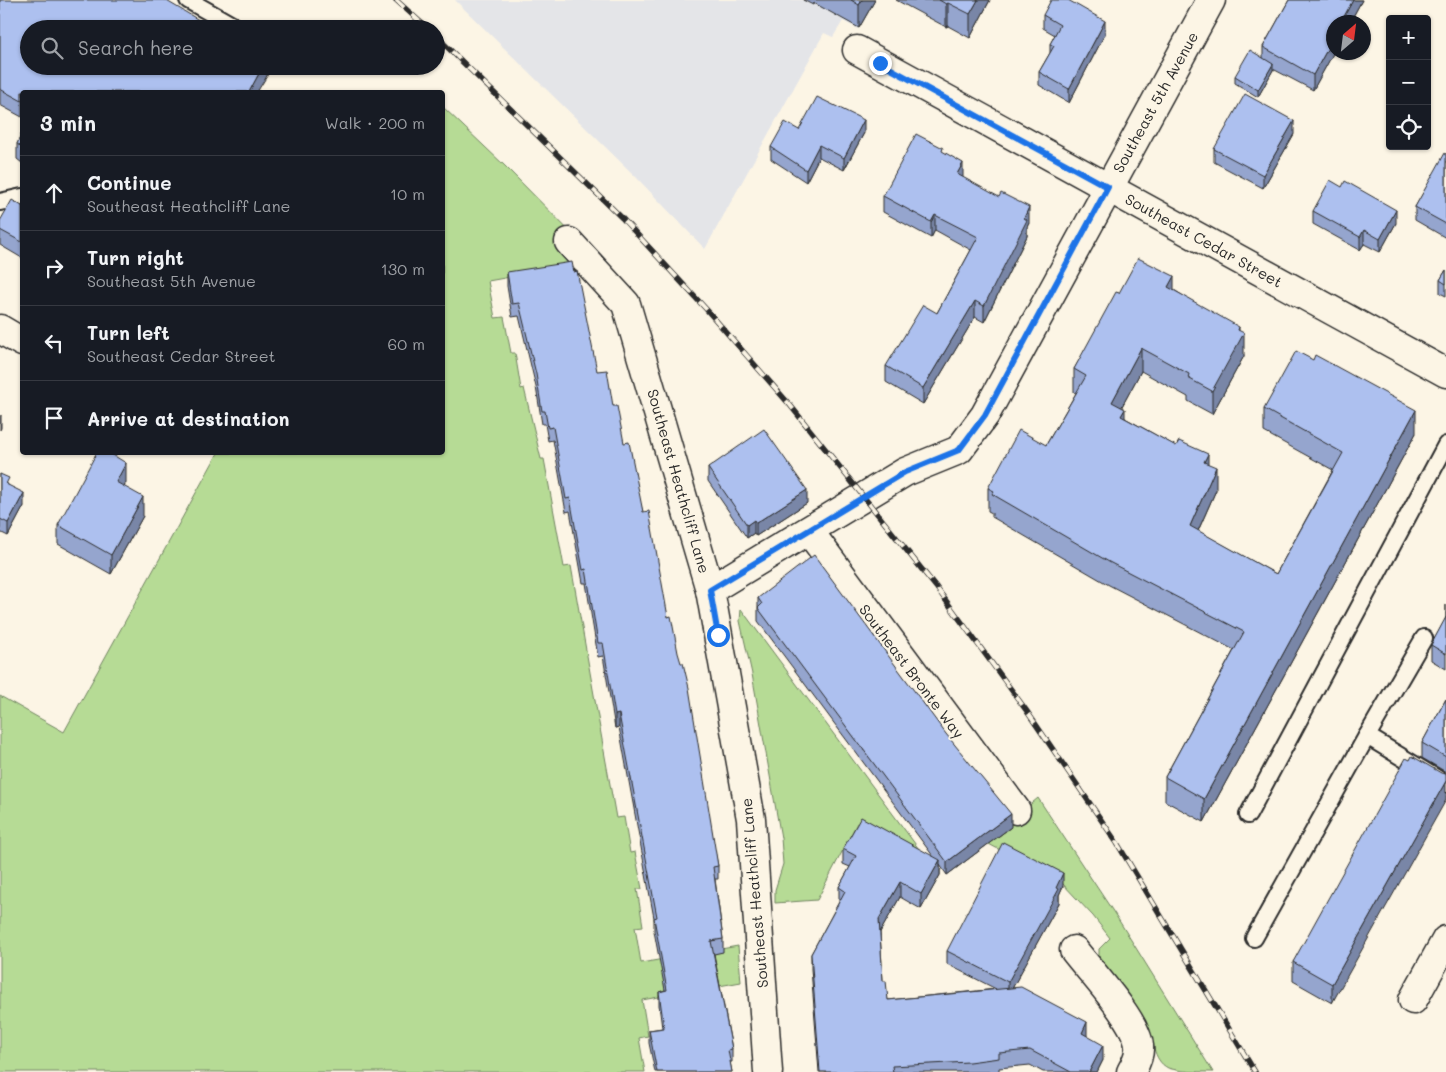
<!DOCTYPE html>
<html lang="en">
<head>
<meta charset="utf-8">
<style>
  :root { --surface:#171b24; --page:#242831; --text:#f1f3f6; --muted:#9ea1a6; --line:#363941 }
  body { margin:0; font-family:Mali,sans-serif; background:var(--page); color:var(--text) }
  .controls { position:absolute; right:15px; top:15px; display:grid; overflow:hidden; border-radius:5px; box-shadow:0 1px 4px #0004 }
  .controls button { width:45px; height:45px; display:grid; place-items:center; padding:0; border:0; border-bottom:1px solid var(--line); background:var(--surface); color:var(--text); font:25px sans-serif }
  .compass { position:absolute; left:1326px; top:15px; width:45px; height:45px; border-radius:50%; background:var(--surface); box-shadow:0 1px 4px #0004; rotate:28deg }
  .stop { position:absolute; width:15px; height:15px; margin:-11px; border:4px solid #1a73e8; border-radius:50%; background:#fff }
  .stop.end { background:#1a73e8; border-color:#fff; box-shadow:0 1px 5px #0008 }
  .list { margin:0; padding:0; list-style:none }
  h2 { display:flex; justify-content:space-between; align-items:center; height:65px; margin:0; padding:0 20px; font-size:21px }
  h2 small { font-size:16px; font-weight:400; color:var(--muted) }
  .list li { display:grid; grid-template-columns:32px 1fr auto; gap:15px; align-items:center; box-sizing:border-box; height:75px; padding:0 20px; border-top:1px solid var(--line) }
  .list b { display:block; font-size:19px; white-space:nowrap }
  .list p { margin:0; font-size:16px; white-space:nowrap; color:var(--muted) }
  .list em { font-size:16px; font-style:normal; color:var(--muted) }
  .icon { flex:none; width:28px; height:28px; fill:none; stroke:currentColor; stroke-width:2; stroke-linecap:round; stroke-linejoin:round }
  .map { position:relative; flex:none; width:1446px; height:1072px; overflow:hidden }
  .search { position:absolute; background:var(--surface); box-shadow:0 1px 4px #0004; left:20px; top:20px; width:425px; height:55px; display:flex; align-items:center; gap:12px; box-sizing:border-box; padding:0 18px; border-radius:28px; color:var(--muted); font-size:19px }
  .panel { position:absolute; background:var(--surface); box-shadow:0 1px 4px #0004; left:20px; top:90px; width:425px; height:365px; border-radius:5px }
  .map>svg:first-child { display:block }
  .built { fill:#e4e5e8 }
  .green { fill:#b6db95; stroke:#708360 }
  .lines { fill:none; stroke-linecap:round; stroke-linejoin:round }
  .service-casing { stroke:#2b2b2b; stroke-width:20 }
  .minor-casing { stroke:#2b2b2b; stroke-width:31 }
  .service { stroke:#fcf5e5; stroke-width:16 }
  .minor { stroke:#fcf5e5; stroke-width:28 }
  .rail-casing { stroke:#2b2b2b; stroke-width:5.5 }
  .rail { stroke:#fcf5e5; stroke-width:4; stroke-dasharray:11; stroke-linecap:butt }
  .wall { fill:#95a5ce; stroke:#2b2b2b }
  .shaded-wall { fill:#7986a7; stroke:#2b2b2b }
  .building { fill:#adc0ef; stroke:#2b2b2b }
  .route { stroke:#1a73e8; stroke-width:6 }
  .labels { text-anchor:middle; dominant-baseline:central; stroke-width:4; stroke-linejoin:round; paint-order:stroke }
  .street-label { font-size:15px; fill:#2b2b2b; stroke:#fcf5e5 }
</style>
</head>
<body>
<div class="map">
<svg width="1446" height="1072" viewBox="0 0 1446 1072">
  <rect width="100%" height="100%" fill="#fcf5e5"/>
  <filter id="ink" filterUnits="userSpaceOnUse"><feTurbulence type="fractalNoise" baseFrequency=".02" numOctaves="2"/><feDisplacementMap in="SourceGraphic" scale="10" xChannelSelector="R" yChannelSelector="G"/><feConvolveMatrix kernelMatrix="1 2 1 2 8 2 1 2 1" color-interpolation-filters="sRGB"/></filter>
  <g filter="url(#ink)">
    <path class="built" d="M455,0H874L858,29L843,21L833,37L824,33L705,249L636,177Z"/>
    <g class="green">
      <path d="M443,107L505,166L599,261L488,281L495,318L504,317L511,353H515L521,389L524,388L541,459H544L564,567L571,566L616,818L624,817L630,853L635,852L642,889H637L643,926L635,927L641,963L738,946L741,982L642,1000L648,1036L639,1038L645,1072H0V696L64,732L218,453L442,452Z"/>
      <path d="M741,609L930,864L857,823L817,900L775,903V890L783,864L781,838L752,674L740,621Z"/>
      <path d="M1038,798L1118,919L1213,1072C1199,1072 1181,1072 1168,1068C1152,1060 1154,1039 1147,1025C1138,1006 1112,978 1099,961V949L1110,938L1093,916L1062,883L985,842Z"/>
    </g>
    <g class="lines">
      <defs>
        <g id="service">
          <path d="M188,0L239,29"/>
          <path d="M0,202L22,197"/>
          <path d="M1424,638L1367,736L1446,784"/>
          <path d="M1248,815L1446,445"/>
          <path d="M1254,938L1367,736"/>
        </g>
        <g id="minor">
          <path d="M857,50L1446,373"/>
          <path d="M569,242L626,304L710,590L751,819L768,1072"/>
          <path d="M0,329L22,342"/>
          <path d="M809,531L1016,810"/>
          <path d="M710,590L905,472L959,450L985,415L1211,0"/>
          <path d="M1074,950C1090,971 1137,1021 1139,1046C1140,1055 1135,1065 1131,1072"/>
          <path d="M1413,1000L1446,940"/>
        </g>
      </defs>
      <use href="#service" class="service-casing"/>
      <use href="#minor" class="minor-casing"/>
      <use href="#service" class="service"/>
      <use href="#minor" class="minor"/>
      <defs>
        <g id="rail">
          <path d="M396,0L428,29"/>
          <path d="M436,36L622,218L706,309L790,405L936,587L1026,710L1117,843L1255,1072"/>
        </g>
      </defs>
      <use href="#rail" class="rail-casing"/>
      <use href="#rail" class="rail"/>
    </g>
    <g class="wall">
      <path d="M0,0L267,66V76L22,92V117L0,105Z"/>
      <path d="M803,0H875L859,28L814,3L813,5Z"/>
      <path d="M896,0H990L970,38L948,26L946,27Z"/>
      <path d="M1289,0H1362L1313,90L1273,69V70L1258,97L1235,83V76L1263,58V47Z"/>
      <path d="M1043,15L1105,34L1069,103L1039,85V72L1050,53V44L1055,35L1043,28Z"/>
      <path d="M799,130L864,133L844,170L819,157L806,182L771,159V147Z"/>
      <path d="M22,133V163L17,159V144Z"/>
      <path d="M1294,134L1263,188L1214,162V149Z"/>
      <path d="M943,152L963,178L1029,223L1027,227V236L984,322L975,317L923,404L886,382V366L937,313L971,250L935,230L931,238L883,212V196Z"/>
      <path d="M1446,154V238L1415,220V207Z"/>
      <path d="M22,206V258L0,245V221Z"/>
      <path d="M1313,211L1396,223L1380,252L1364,244L1360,250L1313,224Z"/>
      <path d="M1446,270V296L1440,293V280Z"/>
      <path d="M507,272L597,371L613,406L643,512L668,617L718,866V879H715L723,939V952L714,954L732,1049V1062H730L732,1072H655L649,1043V1030L662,1028L659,1005V992L665,990L654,931V918L619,727L615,728L603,656L598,657L586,583H583L570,511L566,512L553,440L548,441L545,424H542L536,387L519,316L512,317L507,286Z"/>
      <path d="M1174,290L1239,331L1244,356L1212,414L1188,401V397L1141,371L1121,408L1125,418L1208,464L1216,490L1198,531L1276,574L1333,470L1264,432V409L1416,433L1204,822L1165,801V777L1234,650L1109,585L992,517V513L988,511V488L1046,445L1076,393L1074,392V369L1119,293Z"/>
      <path d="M708,468L807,503L756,536L754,533L747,538L708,481Z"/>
      <path d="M0,474L24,506L8,536L0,532Z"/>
      <path d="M126,482L124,486L143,516L111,574L58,544V525Z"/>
      <path d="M758,598L1011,827L947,875L940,865V875L921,909L900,897L880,932L883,981L888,1000L996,989L947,964V951L1063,886L1059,895V903L1012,988L1087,1036L1103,1060L1097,1072H1043L1030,1065L999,1068V1072H819L811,969V954L839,902V887L850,867L843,864V849L933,856L758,621Z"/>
      <path d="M1446,605V669L1431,660V645L1446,618Z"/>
      <path d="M1446,699V772L1422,758V743Z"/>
      <path d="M1441,773L1332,1003L1293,981V962Z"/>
    </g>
    <g class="shaded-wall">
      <path d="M862,0H875L859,28V5Z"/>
      <path d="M978,0H990L970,38V14Z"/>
      <path d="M1353,0H1362L1350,22H1341Z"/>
      <path d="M948,3V26L946,27V4Z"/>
      <path d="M1105,21V34L1069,103V89Z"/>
      <path d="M1334,37V52L1313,90V75Z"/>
      <path d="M1273,64V70L1258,97V90Z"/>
      <path d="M263,66H267V76L257,92H249Z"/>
      <path d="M864,120V133L844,170V158Z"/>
      <path d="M1294,121V134L1263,188V175Z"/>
      <path d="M819,145V157L806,182V170Z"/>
      <path d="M963,163V179L957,174Z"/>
      <path d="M1029,207V223L1027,227V236L984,322V306Z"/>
      <path d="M1396,210V223L1380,252V239Z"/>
      <path d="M935,215V230L931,238V222Z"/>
      <path d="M1364,230V244L1360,250V237Z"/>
      <path d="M1174,276V299L1168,287Z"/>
      <path d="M975,301V317L923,404V388Z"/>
      <path d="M1239,327V341L1244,333V356L1212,414V391Z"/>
      <path d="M1141,348V371L1112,425V402Z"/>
      <path d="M1125,409V432L1121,416Z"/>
      <path d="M1416,410V433L1204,822V799Z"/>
      <path d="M1,415V428L0,430V417Z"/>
      <path d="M1208,454V477L1204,462Z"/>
      <path d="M126,463V482L116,501V482Z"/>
      <path d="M1216,467V490L1190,549V526Z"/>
      <path d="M807,490V503L756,536V523Z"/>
      <path d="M24,493V506L8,536V523Z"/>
      <path d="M143,497V516L111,574V555Z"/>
      <path d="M754,520V533L747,538V525Z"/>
      <path d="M619,714V727L615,728V715Z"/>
      <path d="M1446,781V800L1332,1003V984Z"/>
      <path d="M1011,814V827L947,875V862Z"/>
      <path d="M940,860V875L921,909V894Z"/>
      <path d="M1063,873V886L1059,895V903L1008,996V982Z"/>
      <path d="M900,882V897L879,934V919Z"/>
      <path d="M1087,1022V1037L1082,1033Z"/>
      <path d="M1103,1045V1060L1097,1072H1089Z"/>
    </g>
    <g class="building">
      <path d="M0,0H165L214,29H29V66H263L249,92H22V101L0,89Z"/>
      <path d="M851,0H862L859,5Z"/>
      <path d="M939,0H978L970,14L948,3L946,4Z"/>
      <path d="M1051,0H1068L1105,21L1069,89L1039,72L1054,46L1050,44L1060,25L1043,15Z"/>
      <path d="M1289,0H1353L1341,22H1334V37L1313,75L1263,47Z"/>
      <path d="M1250,50L1273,64L1258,90L1235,76Z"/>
      <path d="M1245,94L1294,121L1263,175L1214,149Z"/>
      <path d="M817,97L864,120L844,158L819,145L806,170L771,147L785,122L799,130Z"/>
      <path d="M22,133V147L17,144Z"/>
      <path d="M916,134L943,148L942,151L963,163L957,174L999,197L1001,193L1029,207L1024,218L1027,220L984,306L975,301L923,388L886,366L923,305L937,313L978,237L935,215L931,222L883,196Z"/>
      <path d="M1445,153L1446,154V224L1415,207Z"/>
      <path d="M1330,180L1342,187L1345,181L1396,210L1380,239L1364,230L1360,237L1313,211Z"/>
      <path d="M12,200L22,206V242L0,230V221Z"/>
      <path d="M1138,258L1174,276L1168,287L1239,327L1238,330L1244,333L1212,391L1188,378L1189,374L1141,348L1112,402L1125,409L1121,416L1176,446L1179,441L1208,454L1204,462L1216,467L1190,526L1276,574L1343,453L1264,409L1296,351L1313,360L1315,355L1416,410L1204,799L1165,777L1244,632L1109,562L992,494L994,491L988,488L1019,430L1046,445L1086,376L1074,369L1116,292L1119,293Z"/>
      <path d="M572,262L574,272L577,271L597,371L607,370L613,406H617L624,443L629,442L643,512L649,511L668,617L671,616L678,653L681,663H683L689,688L718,866L713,867L723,939L711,941L732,1049L728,1050L732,1072H657L649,1030L664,1028L659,992L667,990L654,918L657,917L619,714L615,715L603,643H598L586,569L583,570L570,498L566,499L553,427L548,428L545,411H542L536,374L519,303L512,304L507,272Z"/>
      <path d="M1446,270V284L1440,280Z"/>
      <path d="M764,429L807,490L756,523L754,520L747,525L708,468Z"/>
      <path d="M97,452H108L126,463L116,482L143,497L111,555L58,525Z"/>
      <path d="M0,474L9,478L6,484L24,493L8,523L0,519Z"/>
      <path d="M814,555L946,734L1011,814L947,862L758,608L762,604L758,598Z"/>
      <path d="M1446,617V654L1431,645Z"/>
      <path d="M1446,699V757L1422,743Z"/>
      <path d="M1412,756L1441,773L1446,774V781L1332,984L1293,962L1406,758L1410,760Z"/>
      <path d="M861,817L940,860L921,894L900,882L879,919L883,981H886L888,1000L1021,987L1087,1022L1082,1033L1103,1045L1089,1072H1071L1030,1050L999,1053V1058L969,1062L892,1066L893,1072H820L811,954L845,891L839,887L856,856L843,849Z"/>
      <path d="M1003,842L1063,873L1056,888L1059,889L1008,982L947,951Z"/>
    </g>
  </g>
  <g class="lines" filter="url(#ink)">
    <path class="route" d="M718,635L710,590L905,472L959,450L985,415L1108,187L880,63"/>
  </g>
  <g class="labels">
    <g class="street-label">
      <text transform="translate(1155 102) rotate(-61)">Southeast 5th Avenue</text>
      <text transform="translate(1204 240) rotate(29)">Southeast Cedar Street</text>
      <text transform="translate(679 481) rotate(74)">Southeast Heathcliff Lane</text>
      <text transform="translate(912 671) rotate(53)">Southeast Bronte Way</text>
      <text transform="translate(754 893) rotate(-95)">Southeast Heathcliff Lane</text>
    </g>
  </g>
</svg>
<div class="controls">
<button>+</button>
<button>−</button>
<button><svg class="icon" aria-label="locate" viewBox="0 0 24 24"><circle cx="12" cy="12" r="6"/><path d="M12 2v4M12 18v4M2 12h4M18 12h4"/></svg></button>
</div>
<svg class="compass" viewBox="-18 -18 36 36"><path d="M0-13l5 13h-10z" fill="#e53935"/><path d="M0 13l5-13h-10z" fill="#9ea1a6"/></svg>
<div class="stop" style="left:718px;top:635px"></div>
<div class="stop end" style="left:880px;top:63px"></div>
<div class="search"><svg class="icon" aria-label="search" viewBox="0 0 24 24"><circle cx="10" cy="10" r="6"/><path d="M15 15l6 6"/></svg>Search here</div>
<section class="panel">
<h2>3 min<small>Walk · 200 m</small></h2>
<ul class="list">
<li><svg class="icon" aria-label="ahead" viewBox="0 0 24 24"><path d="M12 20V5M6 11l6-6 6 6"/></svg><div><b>Continue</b><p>Southeast Heathcliff Lane</p></div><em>10 m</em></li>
<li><svg class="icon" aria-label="right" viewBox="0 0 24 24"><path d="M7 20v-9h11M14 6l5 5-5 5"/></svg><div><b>Turn right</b><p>Southeast 5th Avenue</p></div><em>130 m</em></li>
<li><svg class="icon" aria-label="left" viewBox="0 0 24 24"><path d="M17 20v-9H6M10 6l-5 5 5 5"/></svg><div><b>Turn left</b><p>Southeast Cedar Street</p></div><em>60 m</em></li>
<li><svg class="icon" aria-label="arrive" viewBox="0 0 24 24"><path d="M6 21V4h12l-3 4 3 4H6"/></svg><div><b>Arrive at destination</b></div></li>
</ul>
</section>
</div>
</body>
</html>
